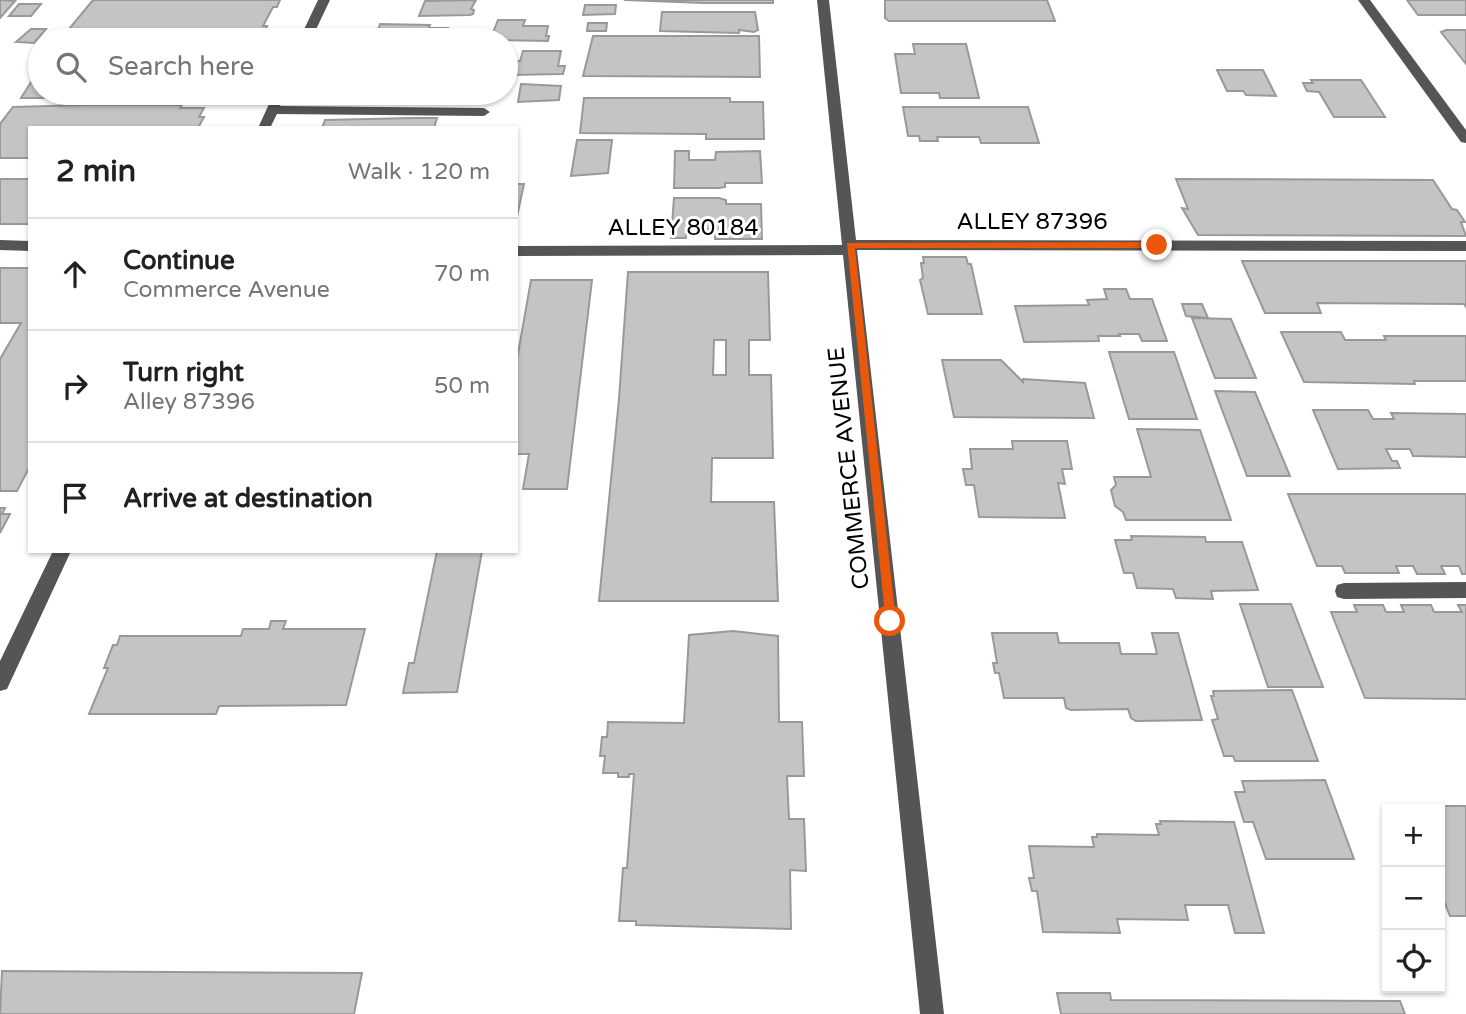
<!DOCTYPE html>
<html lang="en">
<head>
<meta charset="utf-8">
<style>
  :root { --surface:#fff; --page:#f2f2f2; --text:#202124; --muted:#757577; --line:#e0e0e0 }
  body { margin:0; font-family:"Varela Round",sans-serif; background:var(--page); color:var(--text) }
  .controls { position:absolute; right:21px; bottom:21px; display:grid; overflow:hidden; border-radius:0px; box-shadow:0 2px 5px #0004 }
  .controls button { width:63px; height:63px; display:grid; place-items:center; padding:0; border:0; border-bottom:2px solid var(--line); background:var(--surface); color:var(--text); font:35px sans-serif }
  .stop { position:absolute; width:21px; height:21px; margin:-16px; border:5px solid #ea580c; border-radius:50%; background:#fff }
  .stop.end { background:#ea580c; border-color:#fff; box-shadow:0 2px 7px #0008 }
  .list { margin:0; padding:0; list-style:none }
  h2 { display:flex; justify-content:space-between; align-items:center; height:91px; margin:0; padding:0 28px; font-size:30px }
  h2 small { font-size:23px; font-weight:400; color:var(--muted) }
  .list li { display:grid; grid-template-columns:46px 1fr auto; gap:21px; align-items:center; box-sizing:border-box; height:112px; padding:0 28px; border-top:2px solid var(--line) }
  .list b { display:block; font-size:26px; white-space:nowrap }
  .list p { margin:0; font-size:23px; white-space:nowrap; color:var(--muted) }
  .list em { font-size:23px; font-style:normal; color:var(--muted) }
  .icon { flex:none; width:38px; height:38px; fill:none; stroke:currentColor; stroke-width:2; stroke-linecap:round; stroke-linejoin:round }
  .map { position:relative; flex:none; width:1466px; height:1014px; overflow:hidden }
  .search { position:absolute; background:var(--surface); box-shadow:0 2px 5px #0004; left:28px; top:28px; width:490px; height:77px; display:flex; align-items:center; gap:18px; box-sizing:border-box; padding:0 24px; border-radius:38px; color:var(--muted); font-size:26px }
  .panel { position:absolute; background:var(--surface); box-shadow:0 2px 5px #0004; left:28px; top:126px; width:490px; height:427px; border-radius:0px }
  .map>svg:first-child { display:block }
  .building { fill:#c4c4c4; stroke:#999; stroke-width:2; fill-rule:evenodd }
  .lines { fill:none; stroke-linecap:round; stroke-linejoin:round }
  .minor { fill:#555; fill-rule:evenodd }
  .route { fill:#ea580c }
  .labels { text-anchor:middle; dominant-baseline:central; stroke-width:6; stroke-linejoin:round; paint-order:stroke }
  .street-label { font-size:23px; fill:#000; stroke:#fff }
</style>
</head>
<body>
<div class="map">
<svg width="1466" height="1014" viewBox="0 0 1466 1014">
  <rect width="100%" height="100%" fill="#fff"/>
  <g class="building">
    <path d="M0,0L15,1L0,18Z"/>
    <path d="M93,0H280L277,7H273L263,26H267L261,37L255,40L196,38L198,35H131L135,29H69Z"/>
    <path d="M476,0L471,9L474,10L473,14L470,15L419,16L425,1Z"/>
    <path d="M624,0H773V3H704Z"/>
    <path d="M885,0H1047L1055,21H889L885,18Z"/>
    <path d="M1407,0H1466V15H1418Z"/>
    <path d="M19,4H41L31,16H9Z"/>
    <path d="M585,5H616L615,14L583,15Z"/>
    <path d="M662,12H755L758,30L754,32L739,30V33L660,31Z"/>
    <path d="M498,20H525L523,26H548L546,36H549L548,41L490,40Z"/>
    <path d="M588,23H607L606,31H587Z"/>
    <path d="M380,24L430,25L429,28H448L446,36H450L449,40H361L366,30H378Z"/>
    <path d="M31,29H46L34,43L16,42Z"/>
    <path d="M1446,30H1466V64L1441,32Z"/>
    <path d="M593,36H759L760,77L583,76Z"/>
    <path d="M913,44H966L979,98H940L939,93H901L895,54H915Z"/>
    <path d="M523,51H561L558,66H565L563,74L506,75V61H520Z"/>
    <path d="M40,68V93H204L203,95H220L228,93L225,98H21Z"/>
    <path d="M1217,70H1263L1276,96L1246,95L1243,91H1227Z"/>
    <path d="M1311,80H1361L1385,117H1334L1319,92L1307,91L1303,83H1313Z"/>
    <path d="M521,84L561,86L559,100L518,102Z"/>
    <path d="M356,93H432L416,96L355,95Z"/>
    <path d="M584,98H730V102H763L764,139H706V134L580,133Z"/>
    <path d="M85,105H182L180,108H204L199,117H204L198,128H30V158H0V124L13,107Z"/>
    <path d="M903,107H1028L1039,143H981L979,137H937L938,141H920L919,136H908Z"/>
    <path d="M412,118H437L434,128H322L325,120Z"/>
    <path d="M577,140H612L608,173L571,176Z"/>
    <path d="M675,151H689V160H715L716,152L760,151L762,183H725V187L719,188H674Z"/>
    <rect x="0" y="179" width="30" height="45"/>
    <path d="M1176,179L1433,180L1452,209L1457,210L1465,222H1461L1466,236L1198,235L1182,208L1188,209Z"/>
    <path d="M516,184H524L516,221Z"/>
    <path d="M674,198H719L726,200V204H761L762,239H715V229H686V238H671Z"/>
    <path d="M923,257H966L968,264H971L982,314H928L920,280L923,278L921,263H924Z"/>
    <path d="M1242,261H1466V307L1464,304L1317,303L1321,313H1265Z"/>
    <path d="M0,268H30V466L17,491H0V359L21,323H0Z"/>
    <path d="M628,272H768L770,340H749V375H771L773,458H712L711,502H774L778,601H599L619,399ZM714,340H726V375H713Z"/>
    <path d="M531,280H592L567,489H523L529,454H516V365Z"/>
    <path d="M1104,289H1126L1130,299H1152L1167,341H1142L1139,334H1119L1120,336H1098L1099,341L1024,342L1015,306L1089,305L1087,300L1107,299Z"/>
    <path d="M1182,304H1202L1208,318L1186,316Z"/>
    <path d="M1192,318L1231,319L1256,378H1215Z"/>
    <path d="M1281,332H1341L1345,340H1386L1384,336H1466V381H1414L1415,384L1304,382Z"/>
    <path d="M1109,352H1174L1197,419H1129Z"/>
    <path d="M942,360H1001L1023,382V379L1085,383L1094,418L954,417Z"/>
    <path d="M1215,391L1255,392L1290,476H1247Z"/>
    <path d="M1313,410H1368L1373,419H1394L1391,413L1466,414V457L1413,456L1410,449H1386L1392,461H1397L1400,468L1338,469Z"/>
    <path d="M1137,429L1200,430L1231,520H1126L1123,512L1115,506L1111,490L1116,485L1114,477H1151Z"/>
    <path d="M1012,441H1067L1072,469H1062L1065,484L1058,483L1065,518L979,517L974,485H966L963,469H972L970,449H1013Z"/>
    <path d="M1288,494H1466V574H1462L1459,566H1441L1445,574H1417L1413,566H1396L1399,573H1345L1342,566H1317Z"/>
    <path d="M0,508H5L2,514H10L0,533Z"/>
    <path d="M1131,536L1205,537L1206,542H1242L1258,590L1211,591L1213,599L1176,598L1173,589L1137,588L1133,573H1124L1115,540H1132Z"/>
    <path d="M437,551H482L457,692L403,693L409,663H414Z"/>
    <path d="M1240,604H1291L1323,687H1268Z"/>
    <path d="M1354,605H1383L1386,612H1404L1401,605H1431L1434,612H1462L1458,605H1466V699L1365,698L1331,612H1357Z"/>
    <path d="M271,621H286L283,629H365L346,705L219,706L216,714H89L108,668H104L113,645H117L120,636H241L243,629H269Z"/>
    <path d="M733,631L778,636L779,722H802L804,776H787L789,819H804L806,871L790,870L791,929L636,925V921H619L623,868H627L634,774H629V777H618V773H603L605,756H600L602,737H607L608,722L684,723L689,635Z"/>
    <path d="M992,633H1057L1059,643H1119L1121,654H1157L1152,633H1178L1202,720L1136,721L1131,718L1128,709L1071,710L1066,708L1064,698H1004L999,673H995L993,663H997Z"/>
    <path d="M1292,690L1318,761H1235L1233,756H1224L1212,720L1218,719L1211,696H1214L1213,691Z"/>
    <path d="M1325,780L1354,859H1266L1253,822H1244L1235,792H1245L1242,781Z"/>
    <path d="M1406,806H1466V916H1450L1440,891V809H1407Z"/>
    <path d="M1160,821L1234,822L1264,933H1235L1228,905H1185L1188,920L1117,919L1120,933L1043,932L1037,891H1032L1029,878H1034L1029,846L1094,847L1092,837H1097V834L1159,835L1156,824H1161Z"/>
    <path d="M2,971L362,973L354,1014H0Z"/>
    <path d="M1057,993H1110L1111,1000L1400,1001L1405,1014H1061Z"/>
  </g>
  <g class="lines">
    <g class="minor">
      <path d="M318,0H330L311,40H299Z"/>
      <path d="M817,0H829L856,240L1466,241V251L857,250L944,1014H920L843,255L516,256V246L842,245Z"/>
      <path d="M1358,0H1370L1466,130V143L1461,142Z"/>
      <path d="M274,93H286L280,106L484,108L490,112L484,116L277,114L270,128H258Z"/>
      <path d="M0,240L30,241V251L0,250Z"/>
      <path d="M53,551H71L7,689L0,691V661Z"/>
      <path d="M1466,582V598L1344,599L1337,597L1335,591L1337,585L1344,583Z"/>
    </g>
  </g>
  <path class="route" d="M1157,242L1162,245L1157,248H855L896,621L894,625H886L847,243Z"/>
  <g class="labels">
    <g class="street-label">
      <text x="1032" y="222">ALLEY 87396</text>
      <text x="683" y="228">ALLEY 80184</text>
      <text transform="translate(849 468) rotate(-96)">COMMERCE AVENUE</text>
    </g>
  </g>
</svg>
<div class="controls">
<button>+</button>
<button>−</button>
<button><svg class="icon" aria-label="locate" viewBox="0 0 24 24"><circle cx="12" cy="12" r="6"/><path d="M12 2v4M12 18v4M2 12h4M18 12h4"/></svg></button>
</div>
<div class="stop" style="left:890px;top:621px"></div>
<div class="stop end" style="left:1157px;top:245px"></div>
<div class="search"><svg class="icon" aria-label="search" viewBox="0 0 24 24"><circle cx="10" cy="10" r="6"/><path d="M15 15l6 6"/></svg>Search here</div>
<section class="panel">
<h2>2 min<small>Walk · 120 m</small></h2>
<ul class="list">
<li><svg class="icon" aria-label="ahead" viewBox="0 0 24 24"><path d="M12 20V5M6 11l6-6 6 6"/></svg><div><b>Continue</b><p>Commerce Avenue</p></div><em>70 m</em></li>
<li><svg class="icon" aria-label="right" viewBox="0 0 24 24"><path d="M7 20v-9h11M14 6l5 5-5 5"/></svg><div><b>Turn right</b><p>Alley 87396</p></div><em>50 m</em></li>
<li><svg class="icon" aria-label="arrive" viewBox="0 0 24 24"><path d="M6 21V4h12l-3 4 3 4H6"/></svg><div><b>Arrive at destination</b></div></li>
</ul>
</section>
</div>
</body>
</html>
